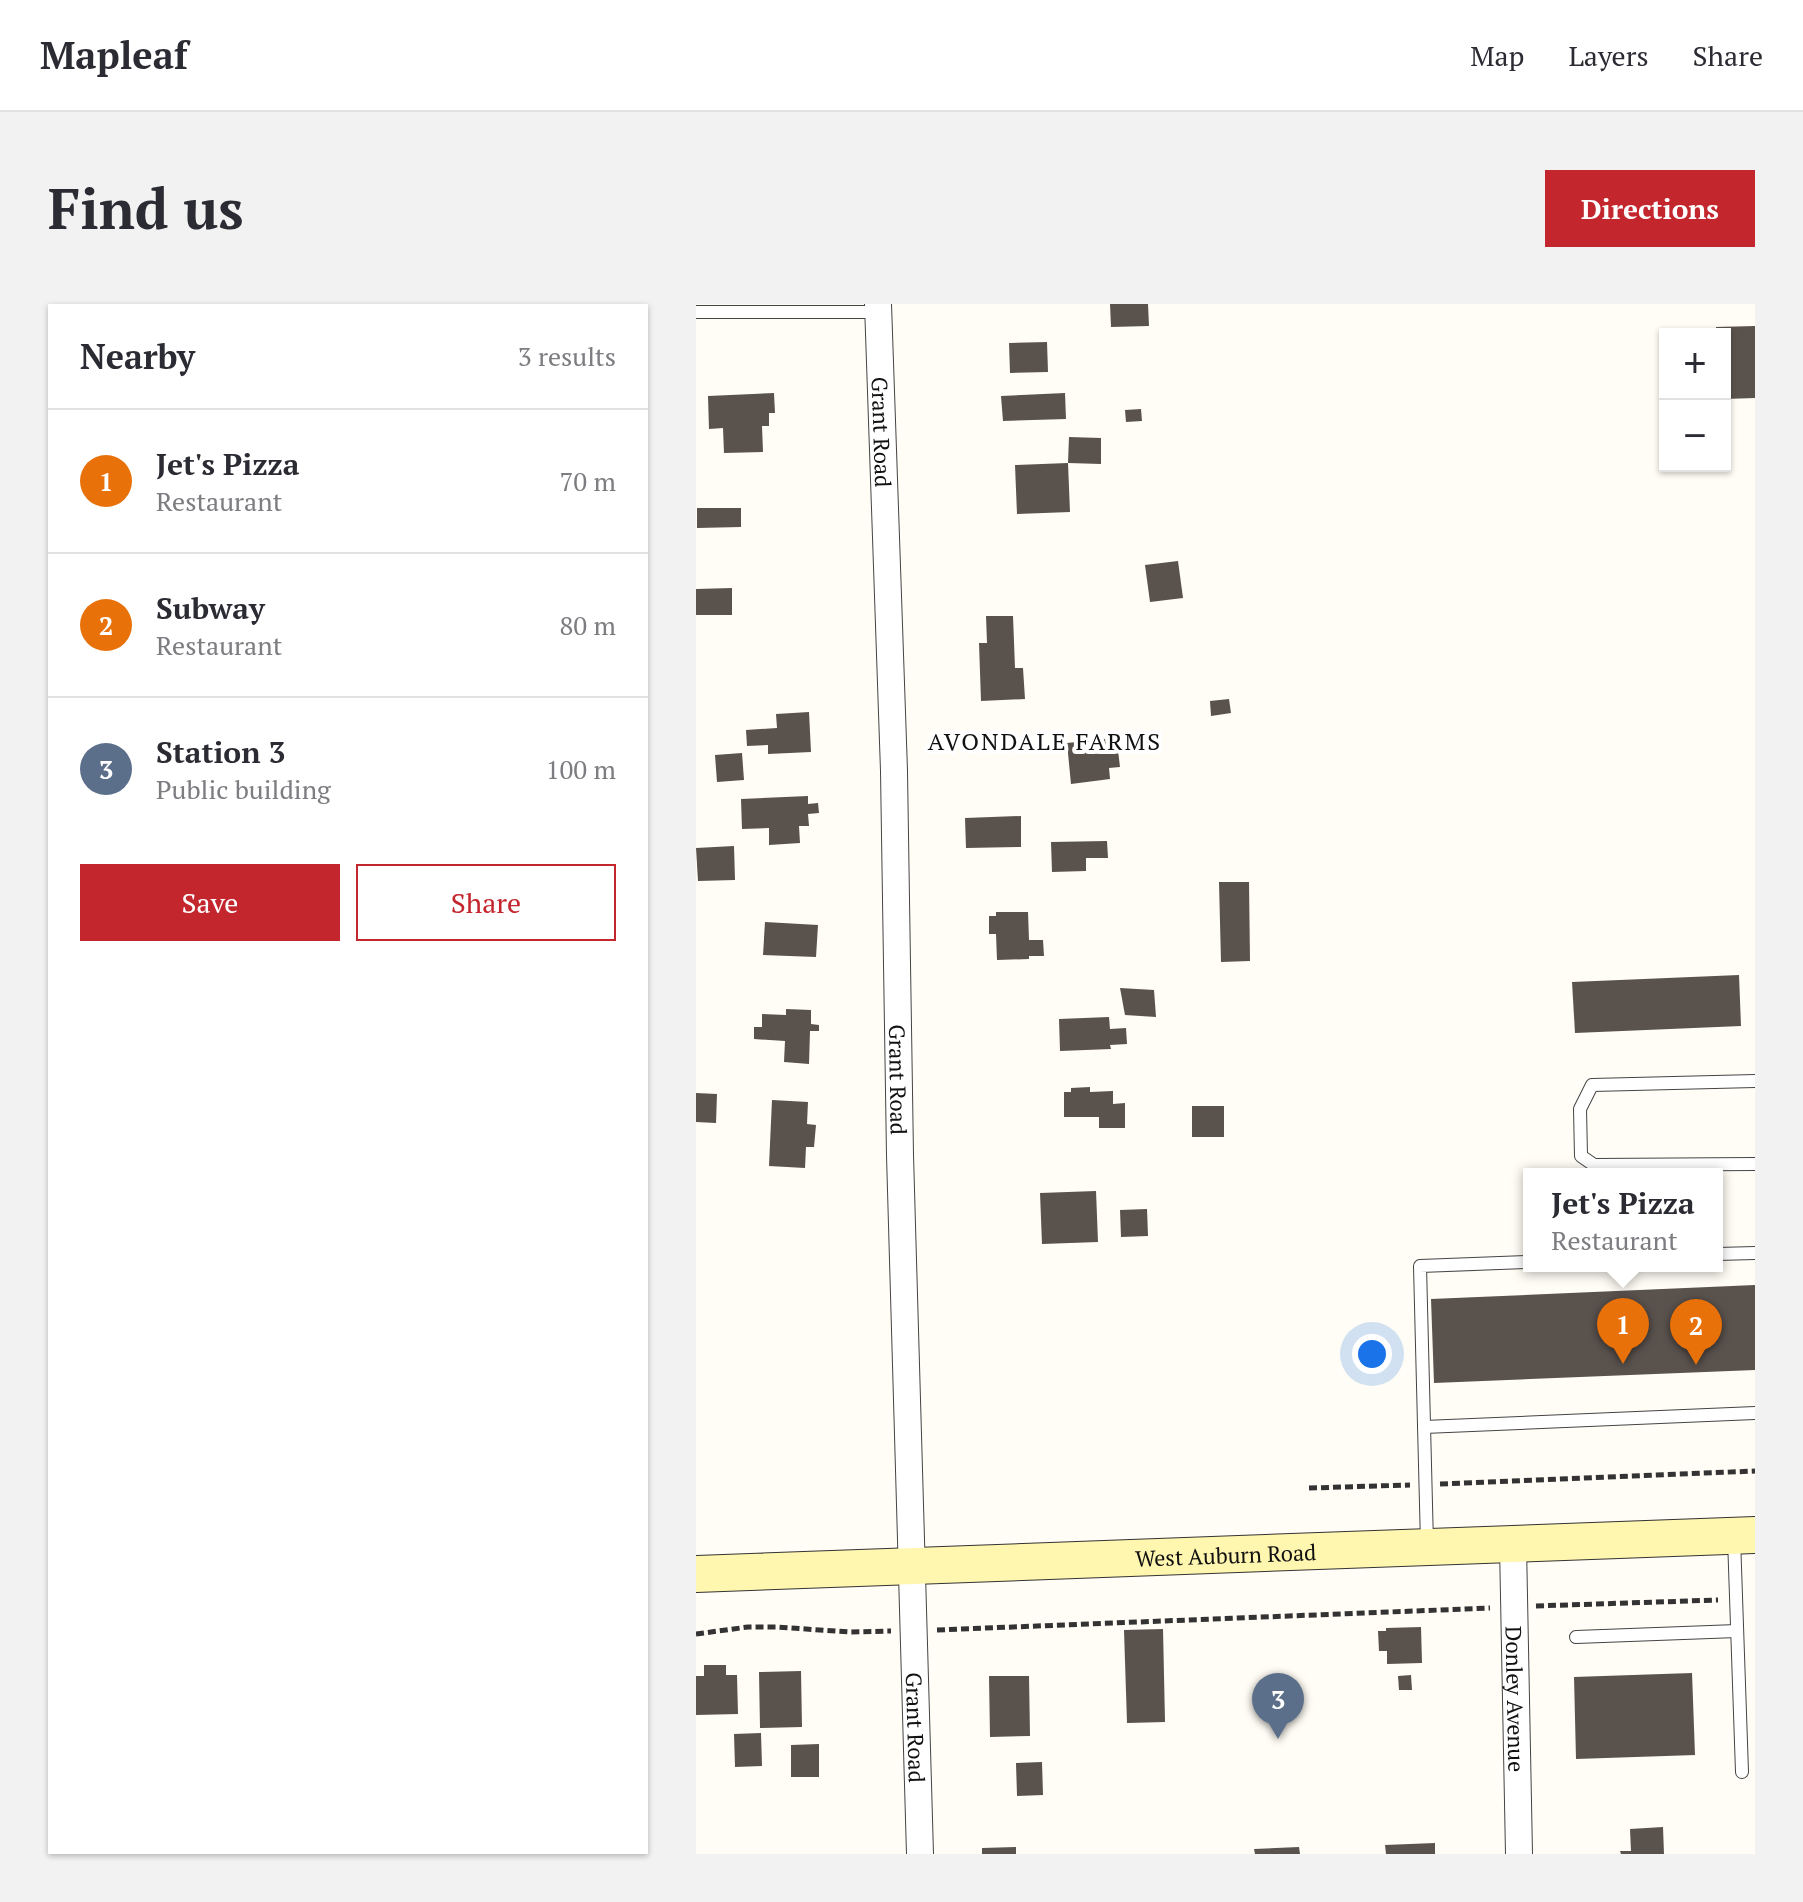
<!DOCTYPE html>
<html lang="en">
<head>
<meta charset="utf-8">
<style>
  :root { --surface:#fff; --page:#f2f2f3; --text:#2b2b33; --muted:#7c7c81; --line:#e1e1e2; --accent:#c4262e }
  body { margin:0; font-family:"PT Serif",serif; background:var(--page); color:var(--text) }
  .controls { position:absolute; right:24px; top:24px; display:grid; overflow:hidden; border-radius:0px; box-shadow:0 2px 6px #0004 }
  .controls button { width:72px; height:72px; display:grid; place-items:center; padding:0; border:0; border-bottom:2px solid var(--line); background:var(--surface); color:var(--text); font:40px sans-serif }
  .you { position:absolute; left:676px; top:1050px; width:28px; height:28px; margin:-20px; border:6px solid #fff; border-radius:50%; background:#1a73e8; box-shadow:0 0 0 12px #1a73e833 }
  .badge { display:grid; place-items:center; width:52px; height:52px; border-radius:50%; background:var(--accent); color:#fff; font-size:26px; font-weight:700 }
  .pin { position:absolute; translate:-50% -66px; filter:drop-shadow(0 2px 4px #0008) }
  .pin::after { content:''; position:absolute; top:42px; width:28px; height:24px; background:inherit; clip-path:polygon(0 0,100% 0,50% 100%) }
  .popup { position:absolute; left:827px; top:864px; width:200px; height:104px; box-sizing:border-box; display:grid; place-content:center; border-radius:0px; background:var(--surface); filter:drop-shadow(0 2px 6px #0005); font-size:26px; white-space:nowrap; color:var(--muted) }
  .popup b { font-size:30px; color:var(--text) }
  .popup::after { content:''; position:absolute; left:50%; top:100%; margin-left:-16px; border:16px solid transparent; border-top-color:var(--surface) }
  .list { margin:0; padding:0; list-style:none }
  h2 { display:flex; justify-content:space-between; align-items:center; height:104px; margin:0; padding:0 32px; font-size:34px }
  h2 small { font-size:26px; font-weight:400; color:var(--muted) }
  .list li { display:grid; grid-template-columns:52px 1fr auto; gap:24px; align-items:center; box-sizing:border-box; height:144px; padding:0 32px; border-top:2px solid var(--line) }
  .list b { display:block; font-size:30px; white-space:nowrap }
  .list p { margin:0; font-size:26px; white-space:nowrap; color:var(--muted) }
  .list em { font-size:26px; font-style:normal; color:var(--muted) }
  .actions { display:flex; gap:16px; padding:24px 32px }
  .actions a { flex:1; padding:18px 0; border:2px solid var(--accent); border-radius:0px; text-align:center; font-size:28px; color:var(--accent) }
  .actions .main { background:var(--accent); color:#fff }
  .map { position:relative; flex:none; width:1059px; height:1550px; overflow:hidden; border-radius:0px }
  header { display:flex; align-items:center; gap:48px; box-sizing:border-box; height:112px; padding:0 40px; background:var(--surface); border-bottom:2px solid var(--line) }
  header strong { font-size:38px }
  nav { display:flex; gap:44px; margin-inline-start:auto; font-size:28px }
  .intro { display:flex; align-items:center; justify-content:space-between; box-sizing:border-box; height:192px; padding:0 48px }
  h1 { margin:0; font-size:56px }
  .button { padding:20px 36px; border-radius:0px; background:var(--accent); color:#fff; font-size:28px; font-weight:700 }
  main { display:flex; gap:48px; padding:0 48px }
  aside { flex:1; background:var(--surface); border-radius:0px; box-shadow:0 2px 6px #0004 }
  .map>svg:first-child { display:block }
  .building { fill:#5a524d }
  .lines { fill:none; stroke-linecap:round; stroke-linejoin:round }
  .lane-casing { stroke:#444; stroke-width:14 }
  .street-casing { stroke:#444; stroke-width:28 }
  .secondary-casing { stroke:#333; stroke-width:38 }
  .path { stroke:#333; stroke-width:5; stroke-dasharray:8 4; stroke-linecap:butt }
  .lane { stroke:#fff; stroke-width:12 }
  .street { stroke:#fff; stroke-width:26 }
  .secondary { stroke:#fff6b0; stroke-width:36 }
  .labels { text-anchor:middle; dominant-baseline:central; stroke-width:8; stroke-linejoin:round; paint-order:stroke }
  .street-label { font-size:22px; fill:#111; stroke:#fff }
  .neighbourhood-label { font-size:24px; letter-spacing:2px; fill:#111; stroke:#fff }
</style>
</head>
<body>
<header>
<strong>Mapleaf</strong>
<nav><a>Map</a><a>Layers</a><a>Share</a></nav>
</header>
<div class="intro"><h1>Find us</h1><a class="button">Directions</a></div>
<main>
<aside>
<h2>Nearby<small>3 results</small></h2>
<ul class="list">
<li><span class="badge" style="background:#e8710a">1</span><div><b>Jet's Pizza</b><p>Restaurant</p></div><em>70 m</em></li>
<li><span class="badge" style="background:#e8710a">2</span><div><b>Subway</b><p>Restaurant</p></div><em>80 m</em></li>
<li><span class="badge" style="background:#5c6f8a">3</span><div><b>Station 3</b><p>Public building</p></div><em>100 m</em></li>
</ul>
<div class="actions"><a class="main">Save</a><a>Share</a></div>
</aside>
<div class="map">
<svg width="1059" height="1550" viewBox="0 0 1059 1550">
  <rect width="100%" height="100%" fill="#fffdf5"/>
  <g class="building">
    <path d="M414,0H452L453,22L415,23Z"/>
    <path d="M1059,22V94L1029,95V30H1020V23Z"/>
    <path d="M351,38L352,68L314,69L313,39Z"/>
    <path d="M78,89L79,109H73V122H66L67,148L28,149L27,124L13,125L12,92Z"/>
    <path d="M369,89L370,115L307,117L305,92Z"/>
    <path d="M445,105L446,117L430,118L429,106Z"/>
    <path d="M373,133L405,134V160L372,159Z"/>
    <path d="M372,159L374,208L321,210L319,161Z"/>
    <path d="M1,204H45V223L1,224Z"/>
    <path d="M482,257L487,294L454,298L449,261Z"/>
    <path d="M36,284V311H0V285Z"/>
    <path d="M290,312H317L319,364H327L329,395L285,397L283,339H291Z"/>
    <path d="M533,395L535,409L515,412L514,397Z"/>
    <path d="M113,408L115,448L72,450V441L51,442L50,426L81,424L80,410Z"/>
    <path d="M409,435L411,447L422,446L424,463L413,464L414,475L375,480L371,439Z"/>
    <path d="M46,449L48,476L21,478L19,451Z"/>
    <path d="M112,492V500L122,499L123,509L112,510L113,522H103L104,539L73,541V524L46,525L45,495Z"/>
    <path d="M325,512V543L270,544L269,514Z"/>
    <path d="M411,537L412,554H390V567L356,568L355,538Z"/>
    <path d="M38,542L39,576L2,577L0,544Z"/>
    <path d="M523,578H553L554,657L525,658Z"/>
    <path d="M300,608H332L333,636H347L348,652H333V655L301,656L300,630H293V612H300Z"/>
    <path d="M69,618L122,621L120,653L67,651Z"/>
    <path d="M1043,671L1045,722L879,729L876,678Z"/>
    <path d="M424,684L458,686L460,713L429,711Z"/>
    <path d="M90,705L115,706V720L123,721V727H114L113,760L88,758L89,737L58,735V723H66V710L90,711Z"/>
    <path d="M413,713L414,725L430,724L431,740L414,741L415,745L364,747L363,715Z"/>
    <path d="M394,783V788L417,787V800L429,799V824H403V813H368V788H375V784Z"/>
    <path d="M0,789L21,790L20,819L0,818Z"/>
    <path d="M76,796L112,798L111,820L120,821L118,843H110L109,864L73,862Z"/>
    <rect x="496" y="802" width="32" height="31"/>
    <path d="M400,887L402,938L346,940L344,889Z"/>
    <path d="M451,905L452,932L425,933L424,906Z"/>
    <path d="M1059,981V1066L738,1079L735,995Z"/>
    <path d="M725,1323L726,1359L691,1360V1347H683L682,1327H690V1324Z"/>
    <path d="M467,1325L469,1418L431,1419L428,1326Z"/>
    <path d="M8,1361H30V1371H41L42,1410L0,1411V1372H8Z"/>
    <path d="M105,1367L106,1423L64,1424L63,1368Z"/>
    <path d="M996,1369L999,1451L880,1455L878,1373Z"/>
    <path d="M715,1371L716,1386H703L702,1372Z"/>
    <path d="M293,1372H333L334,1432L294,1433Z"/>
    <path d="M65,1429L66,1462L39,1463L38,1430Z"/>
    <path d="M123,1440V1473H95V1441Z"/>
    <path d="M346,1458L347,1491L321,1492L320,1459Z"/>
    <path d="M967,1523L968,1550H925L924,1547H935L934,1525Z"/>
    <path d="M739,1539V1550H690L689,1541Z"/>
    <path d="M320,1543V1550H286V1544Z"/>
    <path d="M603,1543L604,1550H559L558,1545Z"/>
  </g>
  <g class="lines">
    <defs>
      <g id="lane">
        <path d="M0,8H182"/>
        <path d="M1059,777L896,781L884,805L885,852L898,861L1059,860"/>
        <path d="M1021,950L1059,949"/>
        <path d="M728,1123L1059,1109"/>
        <path d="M1038,1234L1046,1468"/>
        <path d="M731,1240L724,962L833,958"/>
        <path d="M880,1333L1041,1327"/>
      </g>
      <g id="street">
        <path id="s1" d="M182,0L198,467L204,851L224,1550"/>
        <path id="s2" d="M817,1241L823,1550"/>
      </g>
      <g id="secondary">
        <path id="s3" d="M0,1270L1059,1231"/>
      </g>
    </defs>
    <use href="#lane" class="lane-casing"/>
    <use href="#street" class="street-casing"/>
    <use href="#secondary" class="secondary-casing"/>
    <g class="path">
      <path d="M744,1180L1059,1167"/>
      <path d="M613,1184L714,1181"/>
      <path d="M840,1302L1022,1296"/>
      <path d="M241,1326L794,1304"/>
      <path d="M0,1330L52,1323H80L154,1328L195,1327"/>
    </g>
    <use href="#lane" class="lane"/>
    <use href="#street" class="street"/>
    <use href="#secondary" class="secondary"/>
  </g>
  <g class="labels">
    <g class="street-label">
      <text stroke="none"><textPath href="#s1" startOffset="128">Grant Road</textPath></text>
      <text stroke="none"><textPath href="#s1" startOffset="776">Grant Road</textPath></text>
      <text stroke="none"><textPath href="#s3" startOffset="530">West Auburn Road</textPath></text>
      <text stroke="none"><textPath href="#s2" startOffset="154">Donley Avenue</textPath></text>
      <text stroke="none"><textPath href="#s1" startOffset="1424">Grant Road</textPath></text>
    </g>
    <g class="neighbourhood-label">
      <text x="349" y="437">AVONDALE FARMS</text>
    </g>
  </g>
</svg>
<div class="controls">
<button>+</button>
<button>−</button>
</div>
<div class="you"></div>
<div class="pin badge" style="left:927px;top:1060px;background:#e8710a">1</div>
<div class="popup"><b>Jet's Pizza</b>Restaurant</div>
<div class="pin badge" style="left:1000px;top:1061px;background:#e8710a">2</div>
<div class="pin badge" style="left:582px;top:1435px;background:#5c6f8a">3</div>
</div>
</main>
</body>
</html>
